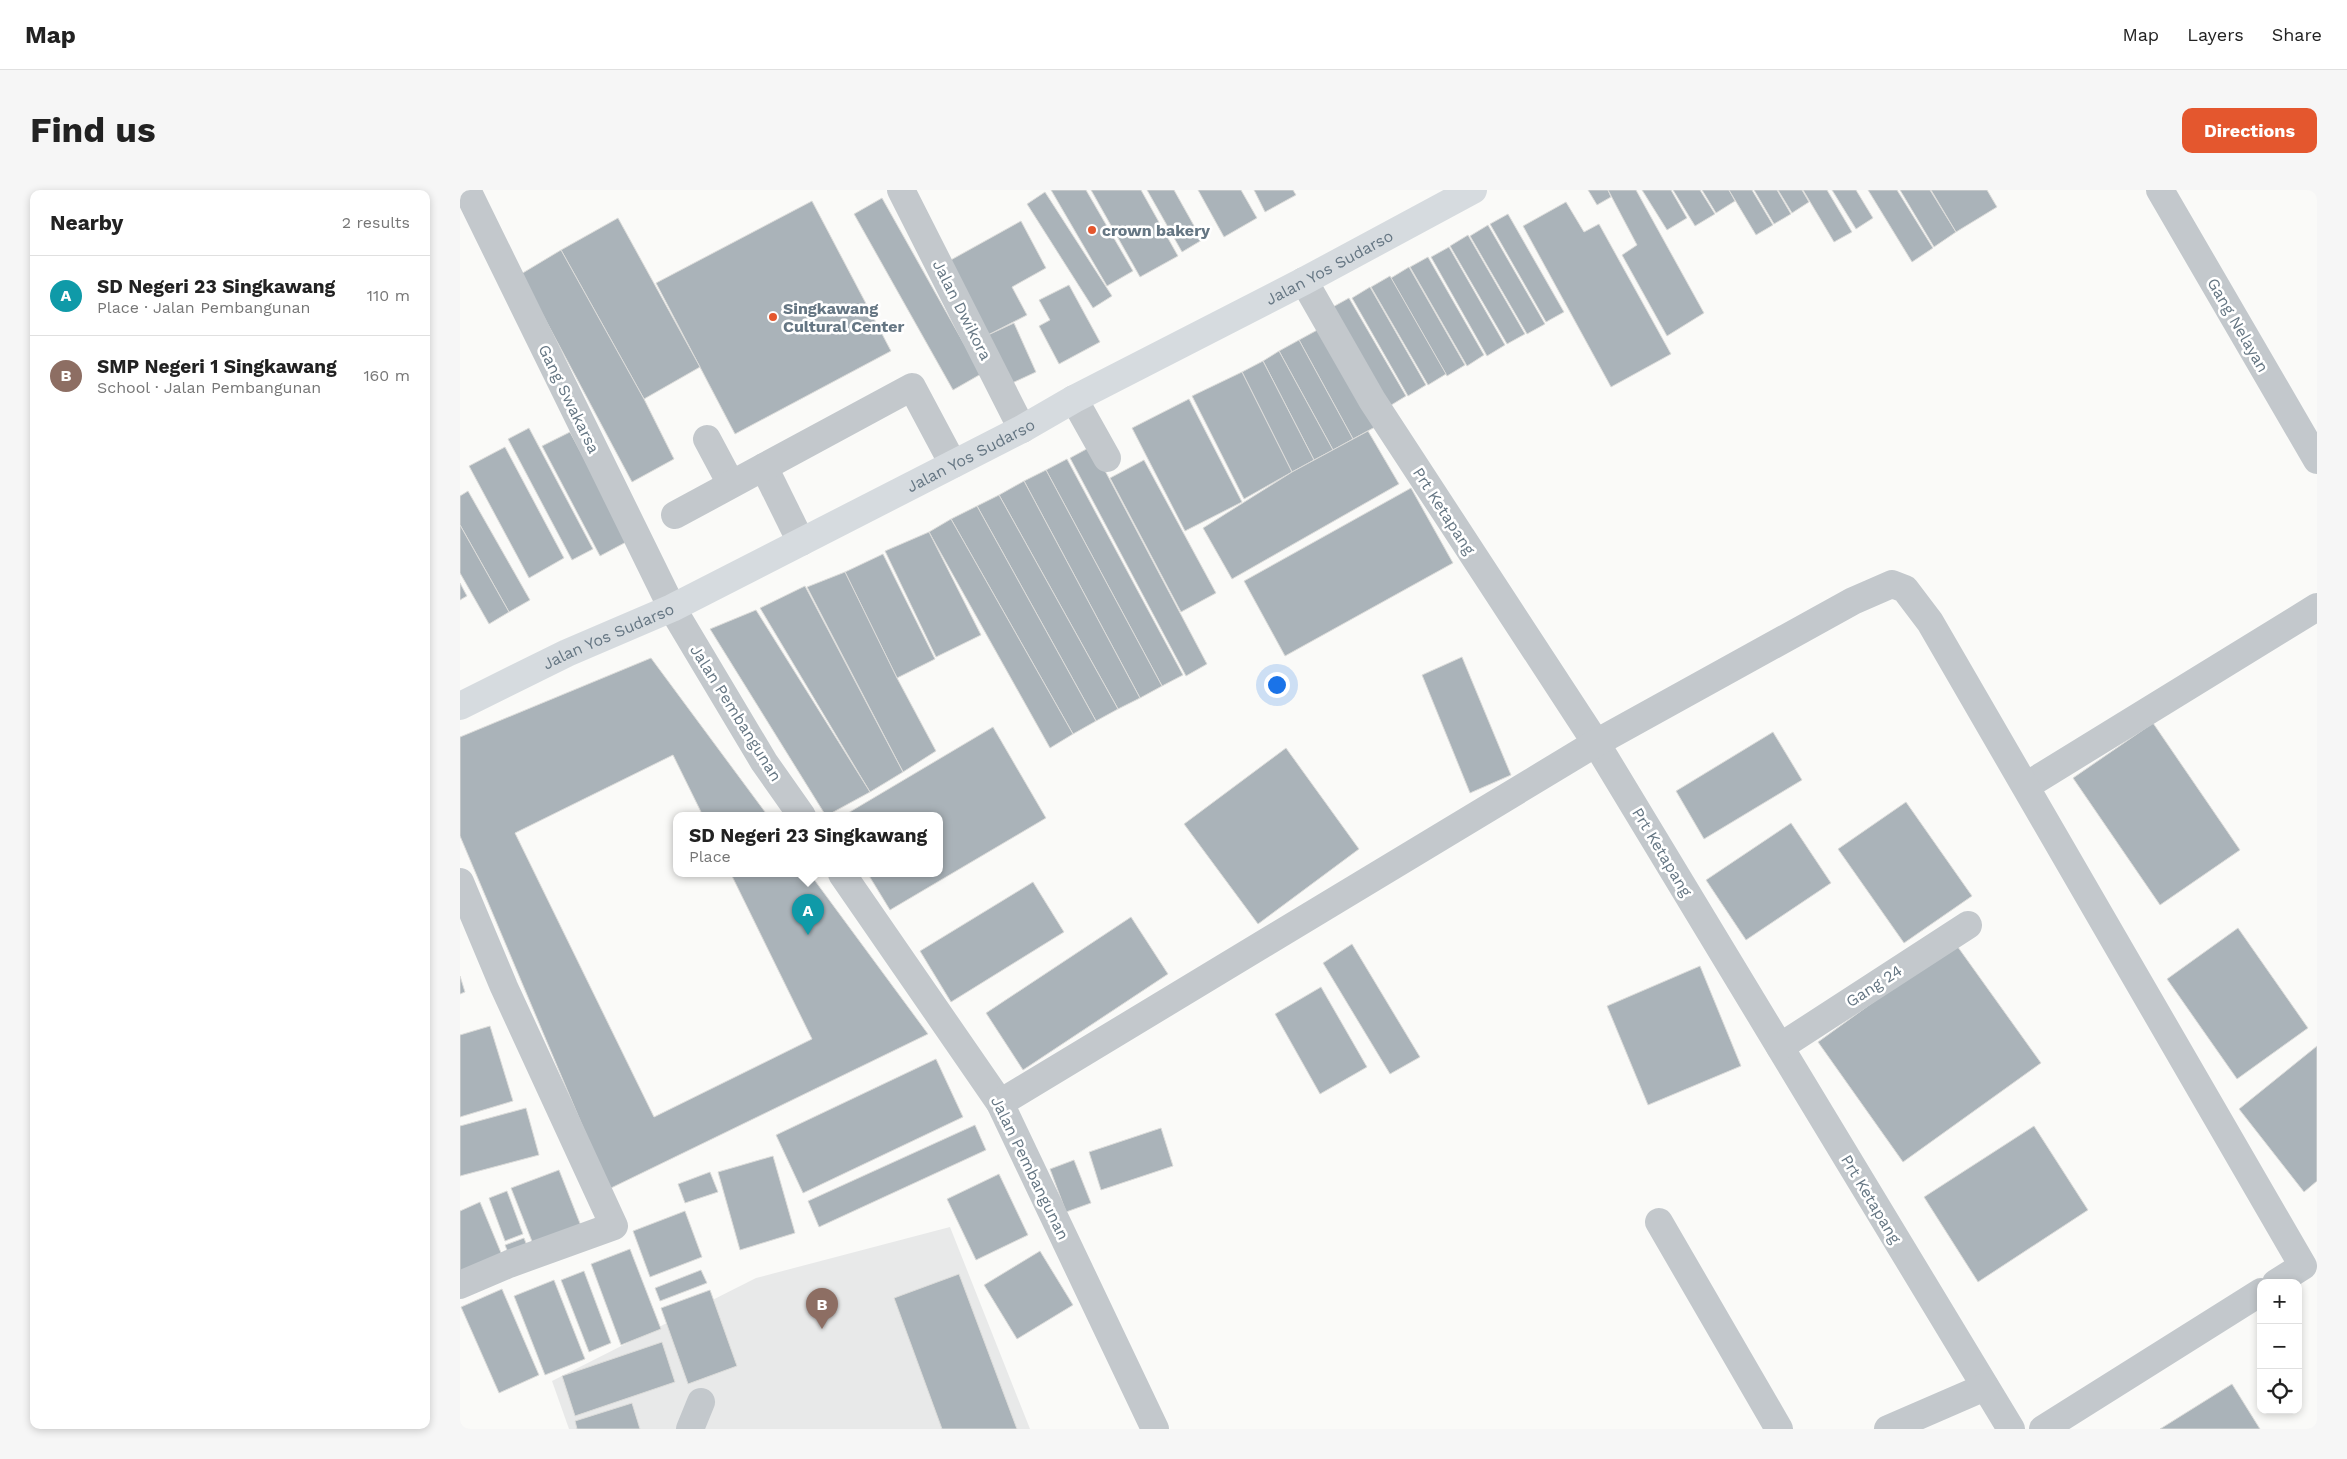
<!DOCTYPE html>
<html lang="en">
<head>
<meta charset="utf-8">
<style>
  :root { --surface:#fff; --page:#f6f6f6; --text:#222; --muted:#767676; --line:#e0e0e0; --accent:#e4572e }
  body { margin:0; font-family:"Work Sans",sans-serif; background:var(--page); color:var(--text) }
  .controls { position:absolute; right:15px; bottom:15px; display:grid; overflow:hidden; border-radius:10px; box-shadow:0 2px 8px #0003 }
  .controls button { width:45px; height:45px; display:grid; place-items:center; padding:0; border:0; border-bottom:1px solid var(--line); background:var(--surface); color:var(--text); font:25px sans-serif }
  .you { position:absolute; left:816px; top:494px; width:18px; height:18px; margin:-12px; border:4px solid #fff; border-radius:50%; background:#1a73e8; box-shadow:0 0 0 8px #1a73e833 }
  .badge { display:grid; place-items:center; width:32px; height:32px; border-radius:50%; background:var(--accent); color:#fff; font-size:16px; font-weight:700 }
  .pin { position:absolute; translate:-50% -41px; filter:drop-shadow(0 1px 2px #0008) }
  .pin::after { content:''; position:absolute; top:26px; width:18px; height:15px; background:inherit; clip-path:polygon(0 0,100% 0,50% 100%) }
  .popup { position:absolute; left:213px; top:622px; width:270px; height:65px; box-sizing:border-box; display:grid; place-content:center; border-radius:10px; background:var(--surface); filter:drop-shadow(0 1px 4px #0005); font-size:16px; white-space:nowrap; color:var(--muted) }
  .popup b { font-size:19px; color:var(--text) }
  .popup::after { content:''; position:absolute; left:50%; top:100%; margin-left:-10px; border:10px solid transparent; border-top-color:var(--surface) }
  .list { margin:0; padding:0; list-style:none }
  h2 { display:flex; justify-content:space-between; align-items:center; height:65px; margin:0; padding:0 20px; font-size:21px }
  h2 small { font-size:16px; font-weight:400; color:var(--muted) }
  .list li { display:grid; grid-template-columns:32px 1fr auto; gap:15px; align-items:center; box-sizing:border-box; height:80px; padding:0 20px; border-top:1px solid var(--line) }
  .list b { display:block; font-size:19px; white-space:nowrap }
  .list p { margin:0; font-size:16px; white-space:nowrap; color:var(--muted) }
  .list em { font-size:16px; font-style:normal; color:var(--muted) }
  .icon { flex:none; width:28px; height:28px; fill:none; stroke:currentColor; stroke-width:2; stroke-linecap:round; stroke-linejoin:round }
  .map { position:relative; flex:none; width:1857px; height:1239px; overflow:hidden; border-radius:10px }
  header { display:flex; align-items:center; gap:30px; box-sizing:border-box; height:70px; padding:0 25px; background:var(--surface); border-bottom:1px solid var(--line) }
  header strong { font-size:24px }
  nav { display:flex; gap:28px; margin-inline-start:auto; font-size:18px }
  .intro { display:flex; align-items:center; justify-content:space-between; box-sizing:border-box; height:120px; padding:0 30px }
  h1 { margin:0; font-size:35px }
  .button { padding:12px 22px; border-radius:10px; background:var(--accent); color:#fff; font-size:18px; font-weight:700 }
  main { display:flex; gap:30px; padding:0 30px }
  aside { flex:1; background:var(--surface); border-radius:10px; box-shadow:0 2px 8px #0003 }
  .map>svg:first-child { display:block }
  .built { fill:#e8e9e9 }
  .building { fill:#aab3b9; stroke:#dcdcda }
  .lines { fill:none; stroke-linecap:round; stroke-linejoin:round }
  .minor { stroke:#c3c8cc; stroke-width:28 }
  .major { stroke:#d6dbdf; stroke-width:28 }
  .poi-dot { fill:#e4572e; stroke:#fff; stroke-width:2 }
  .labels { text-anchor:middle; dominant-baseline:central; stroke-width:5; stroke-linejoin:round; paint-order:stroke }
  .poi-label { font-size:16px; font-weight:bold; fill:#657683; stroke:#fff; text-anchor:start }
  .street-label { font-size:16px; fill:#657683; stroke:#fff }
</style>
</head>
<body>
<header>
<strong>Map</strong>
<nav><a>Map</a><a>Layers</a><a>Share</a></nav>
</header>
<div class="intro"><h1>Find us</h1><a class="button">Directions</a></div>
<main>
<aside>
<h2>Nearby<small>2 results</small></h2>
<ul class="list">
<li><span class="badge" style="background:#0f9aa8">A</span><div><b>SD Negeri 23 Singkawang</b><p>Place · Jalan Pembangunan</p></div><em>110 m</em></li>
<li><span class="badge" style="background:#8d6e63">B</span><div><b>SMP Negeri 1 Singkawang</b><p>School · Jalan Pembangunan</p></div><em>160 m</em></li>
</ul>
</aside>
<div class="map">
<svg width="1857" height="1239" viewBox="0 0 1857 1239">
  <rect width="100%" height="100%" fill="#fafaf8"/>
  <path class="built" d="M490,1037L570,1239H109L92,1191L296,1088Z"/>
  <g class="building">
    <path d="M591,0H626L673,81L647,96Z"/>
    <path d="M631,0H681L718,66L680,87Z"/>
    <path d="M687,0H714L742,50L722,62Z"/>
    <path d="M738,0H781L797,28L764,47Z"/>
    <path d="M794,0H833L836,5L805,22Z"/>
    <path d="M1128,0H1148L1151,7L1137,15Z"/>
    <path d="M1148,0H1176L1244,123L1207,146L1162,65L1177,55Z"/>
    <path d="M1182,0H1211L1227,28L1207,40Z"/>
    <path d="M1213,0H1240L1255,24L1235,36Z"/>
    <path d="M1242,0H1269L1275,11L1256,23Z"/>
    <path d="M1269,0H1292L1313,35L1296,45Z"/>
    <path d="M1294,0H1317L1331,24L1314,34Z"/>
    <path d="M1318,0H1342L1349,12L1332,23Z"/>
    <path d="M1343,0H1367L1392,42L1374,52Z"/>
    <path d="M1372,0H1396L1413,28L1396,39Z"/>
    <path d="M1408,0H1437L1473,58L1452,72Z"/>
    <path d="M1440,0H1470L1496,42L1474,57Z"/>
    <path d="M1471,0H1527L1537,17L1496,42Z"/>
    <path d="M585,2L652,106L633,118L567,14Z"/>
    <path d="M422,8L521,184L493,200L394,24Z"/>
    <path d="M352,11L431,161L275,244L196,93Z"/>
    <path d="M1106,12L1124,42L1139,34L1211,164L1151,197L1063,36Z"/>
    <path d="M1048,24L1104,122L1086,132L1030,34Z"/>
    <path d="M158,28L240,177L184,209L101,60Z"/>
    <path d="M561,31L586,78L552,97L567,125L528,145L489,71Z"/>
    <path d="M1028,35L1085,134L1067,144L1010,46Z"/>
    <path d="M1008,45L1065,144L1047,154L990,56Z"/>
    <path d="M989,57L1045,155L1027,166L971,67Z"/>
    <path d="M101,60L184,209L214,269L172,292L61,84Z"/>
    <path d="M968,67L1024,165L1007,176L950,77Z"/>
    <path d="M949,77L1005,175L987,186L931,88Z"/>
    <path d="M930,86L986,184L968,195L911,97Z"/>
    <path d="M609,95L640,152L599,174L579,136L590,130L579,110Z"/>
    <path d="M910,97L966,195L948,206L892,108Z"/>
    <path d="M889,108L946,206L928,217L871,118Z"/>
    <path d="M554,133L576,182L550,194L528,145Z"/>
    <path d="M861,138L915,237L893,249L839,150Z"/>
    <path d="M839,150L893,249L873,260L819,161Z"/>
    <path d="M819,161L873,260L854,270L803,171Z"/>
    <path d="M803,171L854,270L832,282L782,182Z"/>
    <path d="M782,182L832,282L784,309L732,206Z"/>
    <path d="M729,209L782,312L725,341L672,238Z"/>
    <path d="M69,238L133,359L112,370L48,249Z"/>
    <path d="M908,241L939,294L772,389L743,338L832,282Z"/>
    <path d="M110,242L168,351L140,366L82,256Z"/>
    <path d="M632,256L747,474L726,486L610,268Z"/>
    <path d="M45,257L104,368L69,388L9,276Z"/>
    <path d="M607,269L723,485L702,496L586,280Z"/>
    <path d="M684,270L756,403L721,422L650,288Z"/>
    <path d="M586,280L702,496L680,508L564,291Z"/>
    <path d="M564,291L680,508L658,519L539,305Z"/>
    <path d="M951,298L993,373L825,466L784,391Z"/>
    <path d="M8,301L70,410L49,422L0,335V306Z"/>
    <path d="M539,305L658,519L636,531L517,316Z"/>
    <path d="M517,316L636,531L613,544L491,329Z"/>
    <path d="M491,329L613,544L590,558L469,342Z"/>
    <path d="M0,335L49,422L29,434L0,383Z"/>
    <path d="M469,342L521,445L476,467L425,361Z"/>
    <path d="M423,364L475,469L437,488L385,382Z"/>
    <path d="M385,382L437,488L476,561L443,582L347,397Z"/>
    <path d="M0,393L7,406L0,410Z"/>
    <path d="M345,396L443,582L410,602L300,418Z"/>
    <path d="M296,420L410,602L366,626L250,439Z"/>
    <path d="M1002,467L1051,585L1010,603L962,485Z"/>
    <path d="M191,468L308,626H243L213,565L55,643L194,927L352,849L271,684H350L468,844L149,999L0,646V547Z"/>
    <path d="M1693,533L1780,660L1700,715L1613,588Z"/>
    <path d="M533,537L586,628L430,720L408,684H479V626H383Z"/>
    <path d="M1313,542L1342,590L1244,649L1216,601Z"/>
    <path d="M826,558L899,659L798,734L724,634Z"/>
    <path d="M1446,612L1512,706L1444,753L1378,659Z"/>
    <path d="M1331,633L1371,693L1286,750L1246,690Z"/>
    <path d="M573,692L604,742L491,812L460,761Z"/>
    <path d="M671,727L708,784L563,880L526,823Z"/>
    <path d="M1778,738L1848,838L1777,889L1707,789Z"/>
    <path d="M1495,753L1581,873L1443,972L1358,852Z"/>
    <path d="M892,754L960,867L930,884L863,773Z"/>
    <path d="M1240,776L1281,876L1188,915L1147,816Z"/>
    <path d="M0,786L5,802L0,804Z"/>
    <path d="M861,797L907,877L860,904L815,824Z"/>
    <path d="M30,836L53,911L0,927V845Z"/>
    <path d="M1857,856V991L1844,1002L1779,919Z"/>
    <path d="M476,869L503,927L343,1003L316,945Z"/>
    <path d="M66,918L79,965L0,986V936Z"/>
    <path d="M515,935L526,960L359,1037L348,1011Z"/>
    <path d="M1574,936L1628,1020L1518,1092L1464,1007Z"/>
    <path d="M701,938L713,976L641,1000L629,962Z"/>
    <path d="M313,966L335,1043L280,1060L258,982Z"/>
    <path d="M614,970L631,1013L606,1022L590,979Z"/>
    <path d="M99,980L123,1041L75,1059L51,998Z"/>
    <path d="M250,982L258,1002L225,1013L218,994Z"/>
    <path d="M539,984L568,1045L516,1070L487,1009Z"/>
    <path d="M47,1001L63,1044L45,1051L29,1008Z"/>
    <path d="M20,1012L44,1070L3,1087L0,1080V1021Z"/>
    <path d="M225,1021L242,1067L190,1087L173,1041Z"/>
    <path d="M64,1048L69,1061L50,1068L45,1055Z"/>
    <path d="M170,1059L201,1139L161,1155L131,1074Z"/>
    <path d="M580,1061L613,1115L557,1149L524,1095Z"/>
    <path d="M241,1080L247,1093L200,1111L195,1098Z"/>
    <path d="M124,1081L151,1153L129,1162L101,1090Z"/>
    <path d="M499,1084L557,1239H482L434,1108Z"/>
    <path d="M94,1090L125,1169L85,1185L54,1106Z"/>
    <path d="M42,1099L79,1185L39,1203L1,1117Z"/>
    <path d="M250,1100L277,1176L228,1194L201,1118Z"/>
    <path d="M202,1152L215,1192L115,1226L102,1186Z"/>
    <path d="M1772,1194L1800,1239H1700Z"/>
    <path d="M172,1213L180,1239H117L115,1231Z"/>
  </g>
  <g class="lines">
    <g class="minor">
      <path d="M7,0L212,418L304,572L342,626"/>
      <path d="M441,0L562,239"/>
      <path d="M1700,0L1857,270"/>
      <path d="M844,91L912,210L1136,553L1551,1239"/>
      <path d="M614,209L647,268"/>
      <path d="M247,249L271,294"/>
      <path d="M304,277L341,352"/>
      <path d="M215,325L452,197L493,274"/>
      <path d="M1566,596L1857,417"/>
      <path d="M382,684L540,913L695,1239"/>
      <path d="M0,692L44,797L154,1036L49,1074L0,1095"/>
      <path d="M1320,857L1508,735"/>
      <path d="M540,913L1136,553L1393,411L1432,394L1445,399L1470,432L1843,1076L1816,1093"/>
      <path d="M1199,1032L1319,1239"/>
      <path d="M230,1239L241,1212"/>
      <path d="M1428,1239L1525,1197"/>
      <path d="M1583,1239L1801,1102"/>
    </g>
    <path class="major" id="s1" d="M0,516L107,463L212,418L562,239L614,209L844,91L1013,0"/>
  </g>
  <g class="poi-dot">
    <circle cx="632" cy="40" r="5"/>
    <circle cx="313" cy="127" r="5"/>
  </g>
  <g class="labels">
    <g class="poi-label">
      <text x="642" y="40">crown bakery</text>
      <text x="323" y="118">Singkawang<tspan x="323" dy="18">Cultural Center</tspan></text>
    </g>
    <g class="street-label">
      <text stroke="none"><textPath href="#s1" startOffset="974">Jalan Yos Sudarso</textPath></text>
      <text transform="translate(502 120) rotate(63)">Jalan Dwikora</text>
      <text transform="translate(1778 135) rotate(60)">Gang Nelayan</text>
      <text transform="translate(109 209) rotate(64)">Gang Swakarsa</text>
      <text stroke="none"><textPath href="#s1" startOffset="569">Jalan Yos Sudarso</textPath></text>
      <text transform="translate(984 321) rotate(57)">Prt Ketapang</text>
      <text stroke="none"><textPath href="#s1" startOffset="164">Jalan Yos Sudarso</textPath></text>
      <text transform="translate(276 523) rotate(58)">Jalan Pembangunan</text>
      <text transform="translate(1202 662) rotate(59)">Prt Ketapang</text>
      <text transform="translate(1414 796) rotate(-33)">Gang 24</text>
      <text transform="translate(570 978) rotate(64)">Jalan Pembangunan</text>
      <text transform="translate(1411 1009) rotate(59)">Prt Ketapang</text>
    </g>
  </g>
</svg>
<div class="controls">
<button>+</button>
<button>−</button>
<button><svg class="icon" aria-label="locate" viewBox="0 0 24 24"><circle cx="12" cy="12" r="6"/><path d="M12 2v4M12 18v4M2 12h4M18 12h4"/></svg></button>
</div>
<div class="you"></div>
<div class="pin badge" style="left:348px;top:745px;background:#0f9aa8">A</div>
<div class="popup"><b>SD Negeri 23 Singkawang</b>Place</div>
<div class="pin badge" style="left:362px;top:1139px;background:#8d6e63">B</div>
</div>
</main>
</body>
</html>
